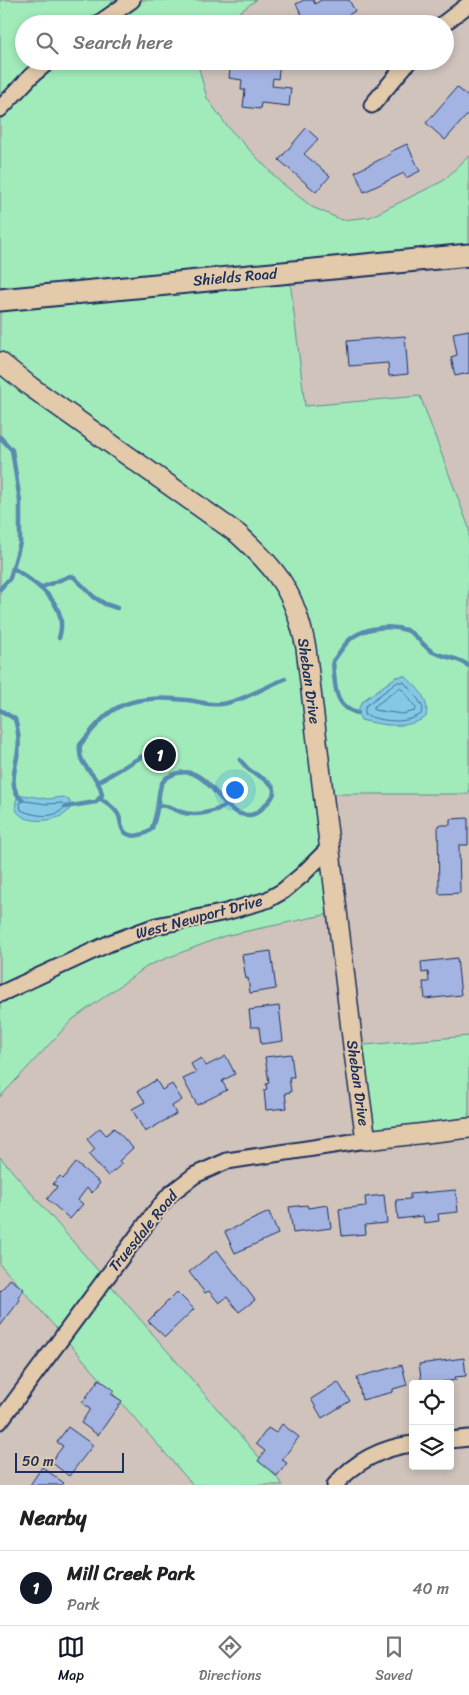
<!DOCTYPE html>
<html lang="en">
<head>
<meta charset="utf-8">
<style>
  :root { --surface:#fff; --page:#f6f6f6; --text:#202124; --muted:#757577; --line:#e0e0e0; --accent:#111827 }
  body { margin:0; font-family:Sriracha,sans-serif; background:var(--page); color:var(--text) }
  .controls { position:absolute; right:15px; bottom:15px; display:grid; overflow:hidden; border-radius:5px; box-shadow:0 2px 8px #0003 }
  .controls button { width:45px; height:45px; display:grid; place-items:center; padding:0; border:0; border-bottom:1px solid var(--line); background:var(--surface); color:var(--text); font:25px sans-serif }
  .scale { position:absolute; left:15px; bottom:12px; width:109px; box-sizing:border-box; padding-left:5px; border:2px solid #1b2f5e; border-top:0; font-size:14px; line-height:18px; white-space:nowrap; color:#1b2f5e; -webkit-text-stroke:4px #e2caab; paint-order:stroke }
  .you { position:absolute; left:234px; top:789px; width:18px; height:18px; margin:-12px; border:4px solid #fff; border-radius:50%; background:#1a73e8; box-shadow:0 0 0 8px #1a73e833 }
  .badge { display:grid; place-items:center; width:32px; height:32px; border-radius:50%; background:var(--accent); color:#fff; font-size:16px; font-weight:700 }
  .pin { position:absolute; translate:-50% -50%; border:2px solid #fff; box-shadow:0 1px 5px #0006 }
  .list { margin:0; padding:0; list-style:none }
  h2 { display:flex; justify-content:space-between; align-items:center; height:65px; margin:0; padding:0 20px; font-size:21px }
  h2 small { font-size:16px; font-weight:400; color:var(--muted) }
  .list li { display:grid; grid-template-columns:32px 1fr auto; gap:15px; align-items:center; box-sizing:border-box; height:75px; padding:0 20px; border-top:1px solid var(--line) }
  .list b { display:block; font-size:19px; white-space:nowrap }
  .list p { margin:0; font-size:16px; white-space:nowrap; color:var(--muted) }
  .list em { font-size:16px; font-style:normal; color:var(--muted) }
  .icon { flex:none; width:28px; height:28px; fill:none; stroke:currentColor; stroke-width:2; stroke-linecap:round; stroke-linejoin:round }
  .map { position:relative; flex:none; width:469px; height:1485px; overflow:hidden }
  .search { position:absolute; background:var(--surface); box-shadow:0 2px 8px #0003; left:15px; right:15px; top:15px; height:55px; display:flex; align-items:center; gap:12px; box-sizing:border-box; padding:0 18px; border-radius:28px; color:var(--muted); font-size:19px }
  .sheet { height:140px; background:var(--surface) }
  nav { display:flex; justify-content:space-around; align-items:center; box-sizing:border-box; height:70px; border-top:1px solid var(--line); background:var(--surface); font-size:14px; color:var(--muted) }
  nav a { display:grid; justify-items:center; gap:2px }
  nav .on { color:var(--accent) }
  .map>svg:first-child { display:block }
  .green { fill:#a1ebba; stroke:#5e8d8c; fill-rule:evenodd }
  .water { fill:#83c9e5; stroke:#598baf }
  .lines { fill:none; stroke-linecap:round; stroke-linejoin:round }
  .shore { stroke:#456d94; stroke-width:1 }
  .stream { stroke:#598baf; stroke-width:4.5 }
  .building { fill:#a3b3e2; stroke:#1b2f5e }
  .minor-casing { stroke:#1b2f5e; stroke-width:19 }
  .tertiary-casing { stroke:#1b2f5e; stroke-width:22 }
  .secondary-casing { stroke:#1b2f5e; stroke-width:25 }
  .minor { stroke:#e2caab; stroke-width:15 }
  .tertiary { stroke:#e2caab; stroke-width:19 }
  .secondary { stroke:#e2caab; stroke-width:21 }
  .labels { text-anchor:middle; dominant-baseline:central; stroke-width:4; stroke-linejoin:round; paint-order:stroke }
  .street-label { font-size:15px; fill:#1b2f5e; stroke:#e2caab }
</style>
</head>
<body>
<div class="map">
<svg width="469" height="1485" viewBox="0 0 469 1485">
  <rect width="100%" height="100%" fill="#cfc3bc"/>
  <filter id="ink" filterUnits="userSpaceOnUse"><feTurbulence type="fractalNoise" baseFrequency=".02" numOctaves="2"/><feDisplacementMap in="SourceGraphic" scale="10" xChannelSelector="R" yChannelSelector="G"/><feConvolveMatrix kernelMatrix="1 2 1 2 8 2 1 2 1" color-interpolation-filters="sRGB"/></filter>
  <g filter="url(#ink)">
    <g class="green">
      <path d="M0,0H256L233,17L228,24H24V61H200L198,65L207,98L227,126L279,181L312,207L342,220L370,217L443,181L469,156V255L289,272L305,406L420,396L469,528V794H324L338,912L224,936L149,965L73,1019L0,1097ZM405,676L388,725L361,720L364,700L396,677Z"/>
      <path d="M469,1036V1128L366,1140L353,1046Z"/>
      <path d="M0,1157L283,1485H193L0,1264Z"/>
    </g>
    <g class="water">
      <path d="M405,676C418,688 430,699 426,717C407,730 382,725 361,720C357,712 358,706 364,700L396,677Z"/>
      <path d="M23,795L48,799L62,797L69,800C82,823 4,832 17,798Z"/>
    </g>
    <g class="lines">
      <g class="shore">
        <path d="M398,682H404L418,699L423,708L421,714C406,725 381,721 365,715V707L368,704Z"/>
        <path d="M400,688L404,691L416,708L415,711L402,714L374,710V707Z"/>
        <path d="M25,801L47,804L62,803L65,806C57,820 33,816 21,810L20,803Z"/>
      </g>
      <g class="stream">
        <path d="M0,437L12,450L20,501V543L10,578L0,589"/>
        <path d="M13,568C37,584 70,604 59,638"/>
        <path d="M40,588L70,576L74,577L94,597L105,604L117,608"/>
        <path d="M0,710L15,719C18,730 20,740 18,751C16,767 7,787 22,800"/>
        <path d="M358,713C333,708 335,682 333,661C339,654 345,642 353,637C367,627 390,625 406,630C417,634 423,647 433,652C445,658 458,657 469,666"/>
        <path d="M98,782L146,754L158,743"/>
        <path d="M100,798C106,802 114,807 118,814C121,819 120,825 123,830C130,840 146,835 152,828C154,822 156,815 157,809C159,801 158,791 162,783C164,780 167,777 170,776C210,757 218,817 249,815C256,815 261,810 265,805C288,785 262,780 248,769C245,766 243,763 240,760"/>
        <path d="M158,806C167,804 172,809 181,812C195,817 214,812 227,805"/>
        <path d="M65,807L96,802L102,795C99,772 77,769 80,745C88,735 99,721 109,713C129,697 162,697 187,700C199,701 208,706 221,704C243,701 264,687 285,679"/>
      </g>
    </g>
    <g class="building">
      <path d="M304,0H313L315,4L321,0H349L355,11L333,24H307L296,4Z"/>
      <path d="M231,61H280L278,79L273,78L272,86L291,88L289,106L261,103L260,109L243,107L245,90H241L242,80L229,78Z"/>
      <path d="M457,87L469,98V113L445,140L426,123Z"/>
      <path d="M306,128L318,139L304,154L330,176L316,192L279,160Z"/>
      <path d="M407,144L420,171L406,178L404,173L364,192L355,172L391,154L390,152Z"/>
      <path d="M469,330V373L455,376L451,357L457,355L453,333Z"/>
      <path d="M405,336L408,374L389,376L388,363L349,366L347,341Z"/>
      <path d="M468,818V845H459L460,893L439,894L438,825H450V819Z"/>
      <path d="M271,951L276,989L250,993L248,978L246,979L242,955Z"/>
      <path d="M457,958L461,995L425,999L423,982H429L428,972L422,973L421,962Z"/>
      <path d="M279,1006L283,1041L261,1044L259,1027H251L249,1010Z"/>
      <path d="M291,1054L294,1077H289L291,1092L285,1093L287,1108L266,1110L264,1090L267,1089L266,1084L269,1083L265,1057Z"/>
      <path d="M226,1056L235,1074L222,1081L227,1090L197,1105L183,1079L196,1073L191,1064L201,1058L206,1066Z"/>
      <path d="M156,1080L162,1090L172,1084L182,1100L172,1106L176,1114L145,1132L132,1109L145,1102L138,1091Z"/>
      <path d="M100,1128L106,1135L114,1128L133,1148L119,1161L122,1164L108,1176L89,1155L95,1149L87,1139Z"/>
      <path d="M76,1163L100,1183L92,1193L87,1188L78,1200L83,1204L70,1219L47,1199L57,1187L53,1184L60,1176L63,1179Z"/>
      <path d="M456,1190L458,1212L438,1214L439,1221L424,1223L423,1216L398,1219L396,1200L410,1199V1194Z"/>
      <path d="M384,1195L387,1223L365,1225L366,1234L342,1236L339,1209L366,1206L365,1197Z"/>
      <path d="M307,1205L308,1208L328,1205L331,1228L293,1233L289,1207Z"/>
      <path d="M269,1212L278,1234L235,1253L225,1232Z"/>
      <path d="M217,1250L255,1300L239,1312L227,1297L219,1303L209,1291L205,1293L189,1272Z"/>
      <path d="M10,1279L24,1289L18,1297L20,1300L0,1326V1290L1,1291Z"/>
      <path d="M177,1292L194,1309L165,1337L148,1321Z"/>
      <path d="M464,1358L466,1376L455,1377L456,1380L443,1382V1383L422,1384L419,1364Z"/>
      <path d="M402,1365L407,1385L393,1389V1392L362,1400L357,1377Z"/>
      <path d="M99,1379L114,1390L111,1394L122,1401L98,1435L81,1423L90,1409L82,1403Z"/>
      <path d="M338,1382L350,1401L322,1418L311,1399Z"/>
      <path d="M282,1424L299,1437L282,1460L287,1463L277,1476L258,1461L265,1451L256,1444L268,1428L276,1433Z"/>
      <path d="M68,1427L93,1445L69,1476L51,1462L63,1446L57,1442Z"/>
      <path d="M42,1467L64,1483L62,1485H30Z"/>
    </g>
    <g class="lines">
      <defs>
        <g id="minor">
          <path d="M98,24L132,0"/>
          <path d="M443,24L469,4"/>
          <path d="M372,105L409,61"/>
          <path d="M0,109L31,76L49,61"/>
          <path d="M0,994L110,943L156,926L226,912L267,900L283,891L302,875L330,847"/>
          <path d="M0,1421L155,1212L170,1194L195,1175L227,1161L366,1140"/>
          <path d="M450,1440L469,1438"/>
          <path d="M335,1485C354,1462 383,1447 413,1444"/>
        </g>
        <path id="tertiary" d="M0,362L31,387L238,534C279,571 295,593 306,648L353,1046L366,1140L469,1128"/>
        <path id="secondary" d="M0,300L469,255"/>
      </defs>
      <use href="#minor" class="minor-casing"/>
      <use href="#tertiary" class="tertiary-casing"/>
      <use href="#secondary" class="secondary-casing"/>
      <use href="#minor" class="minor"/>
      <use href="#tertiary" class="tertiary"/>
      <use href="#secondary" class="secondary"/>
    </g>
  </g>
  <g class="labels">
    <g class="street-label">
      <text transform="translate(235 277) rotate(-5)">Shields Road</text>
      <text transform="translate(309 681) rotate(82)">Sheban Drive</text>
      <text transform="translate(199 917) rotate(-15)">West Newport Drive</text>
      <text transform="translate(358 1083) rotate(82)">Sheban Drive</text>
      <text transform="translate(143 1231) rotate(-51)">Truesdale Road</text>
    </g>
  </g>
</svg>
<div class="controls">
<button><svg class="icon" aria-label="locate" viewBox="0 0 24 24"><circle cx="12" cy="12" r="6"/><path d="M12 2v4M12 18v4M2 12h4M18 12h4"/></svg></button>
<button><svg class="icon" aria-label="layers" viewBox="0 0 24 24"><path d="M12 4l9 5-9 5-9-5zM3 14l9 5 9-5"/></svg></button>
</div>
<div class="scale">50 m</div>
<div class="you"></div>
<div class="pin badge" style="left:160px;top:755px">1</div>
<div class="search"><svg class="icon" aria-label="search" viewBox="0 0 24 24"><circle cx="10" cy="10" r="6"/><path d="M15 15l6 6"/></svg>Search here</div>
</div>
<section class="sheet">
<h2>Nearby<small></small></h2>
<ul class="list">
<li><span class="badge">1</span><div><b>Mill Creek Park</b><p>Park</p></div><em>40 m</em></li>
</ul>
</section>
<nav>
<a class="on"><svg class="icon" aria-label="map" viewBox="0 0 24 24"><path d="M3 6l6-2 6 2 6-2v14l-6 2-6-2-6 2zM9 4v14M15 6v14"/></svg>Map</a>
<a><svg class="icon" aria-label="directions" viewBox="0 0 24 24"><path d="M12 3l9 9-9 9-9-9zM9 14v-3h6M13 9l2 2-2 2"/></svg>Directions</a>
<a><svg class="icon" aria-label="saved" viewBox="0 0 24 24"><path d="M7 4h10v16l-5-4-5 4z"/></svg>Saved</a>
</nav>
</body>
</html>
